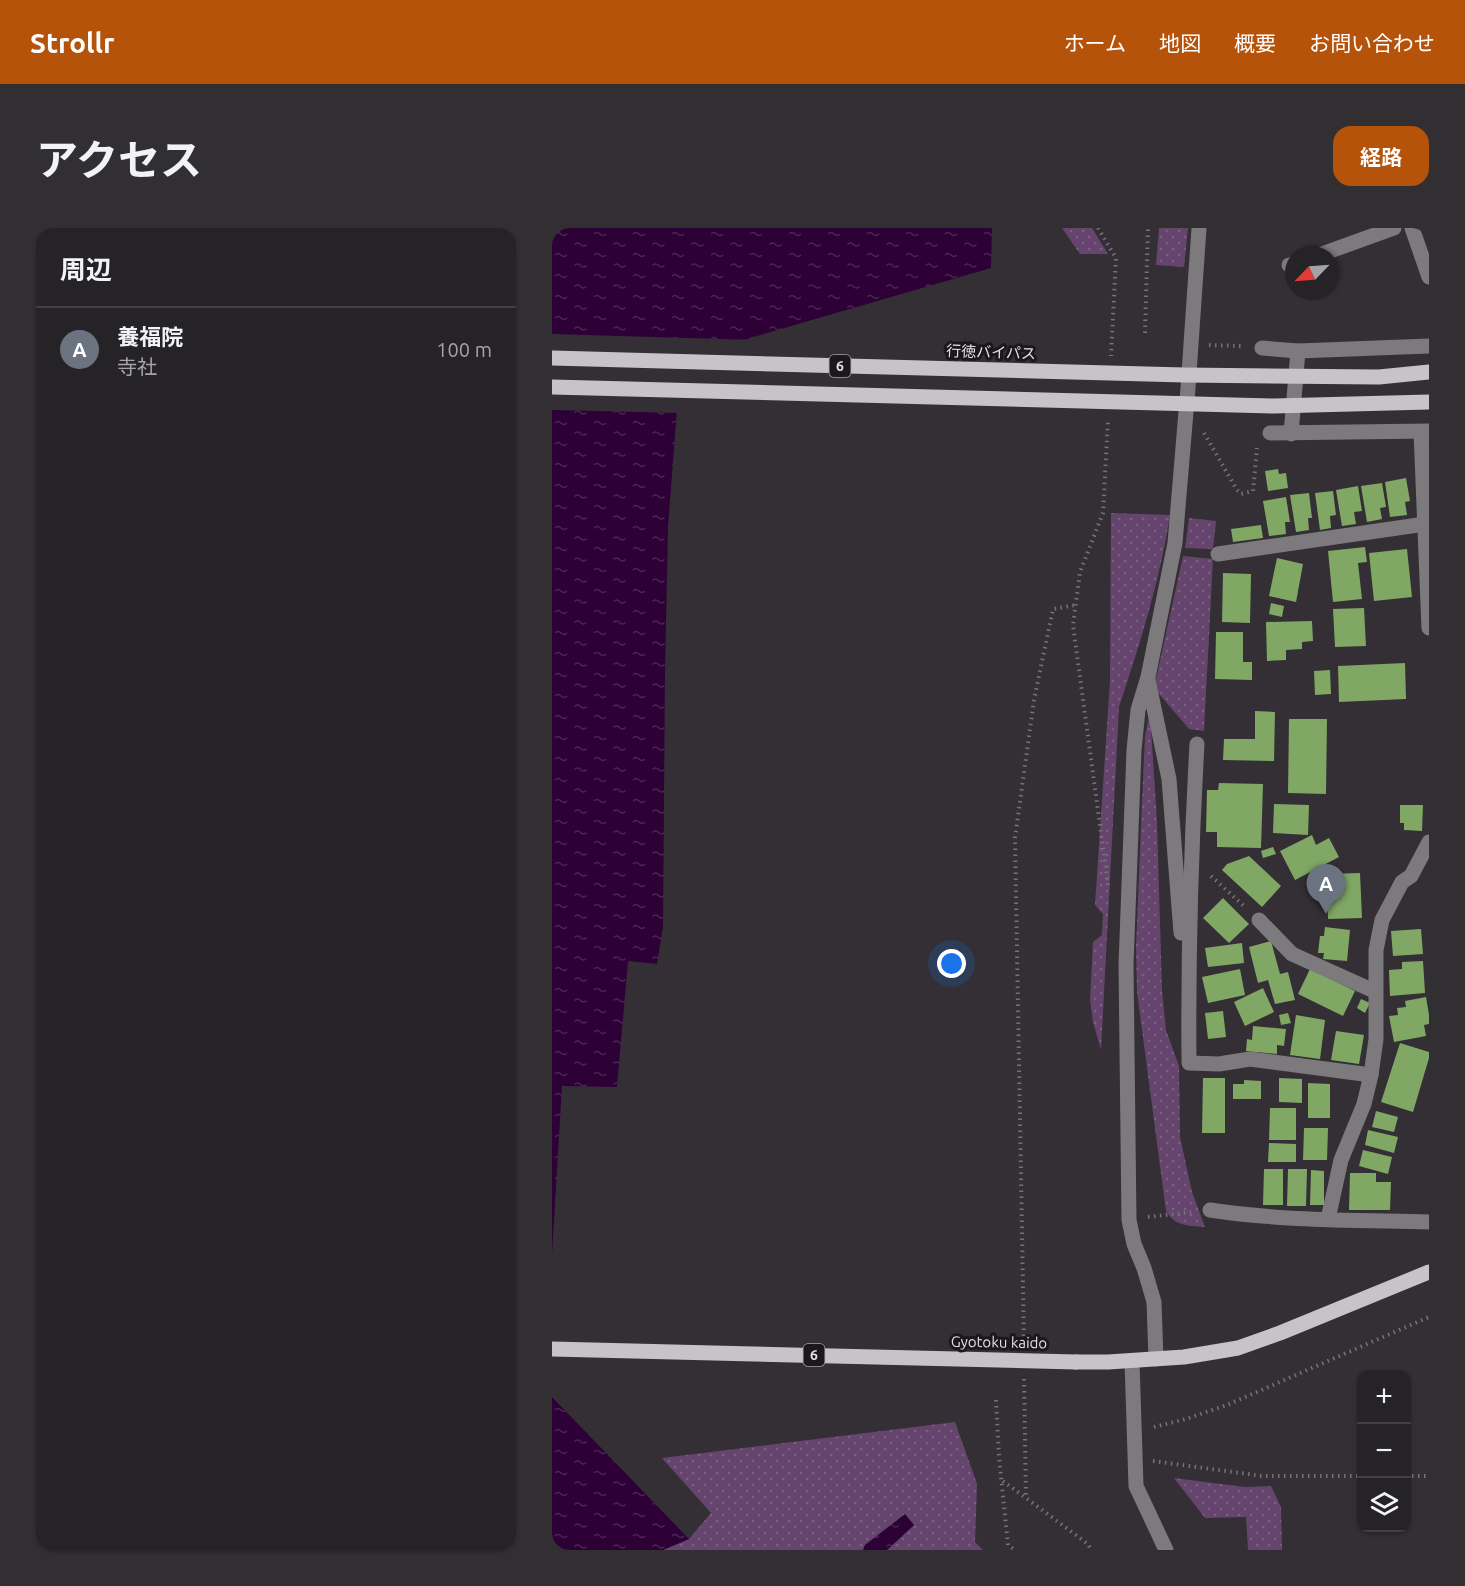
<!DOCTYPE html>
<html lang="ja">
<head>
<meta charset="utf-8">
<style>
  :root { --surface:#262327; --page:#322f33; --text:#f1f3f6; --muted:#a4a4a7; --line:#424044; --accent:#b45309 }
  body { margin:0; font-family:Ubuntu,"Noto Sans JP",sans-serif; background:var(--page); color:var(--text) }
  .controls { position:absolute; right:18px; bottom:18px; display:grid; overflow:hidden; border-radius:12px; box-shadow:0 2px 4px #0004 }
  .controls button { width:54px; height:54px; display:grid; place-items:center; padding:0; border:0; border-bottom:2px solid var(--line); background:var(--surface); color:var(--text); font:30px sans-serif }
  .compass { position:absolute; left:733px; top:18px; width:54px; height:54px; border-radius:50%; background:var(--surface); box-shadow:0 2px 4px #0004; rotate:245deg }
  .you { position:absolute; left:400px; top:736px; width:21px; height:21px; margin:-15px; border:4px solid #fff; border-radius:50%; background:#1a73e8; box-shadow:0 0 0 9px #1a73e833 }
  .badge { display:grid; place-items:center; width:39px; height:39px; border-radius:50%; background:var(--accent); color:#fff; font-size:20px; font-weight:700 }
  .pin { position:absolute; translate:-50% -50px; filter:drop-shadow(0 2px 3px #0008) }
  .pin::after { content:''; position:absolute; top:32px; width:21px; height:18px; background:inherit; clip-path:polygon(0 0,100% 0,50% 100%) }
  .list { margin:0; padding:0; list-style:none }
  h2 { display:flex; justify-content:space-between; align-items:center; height:78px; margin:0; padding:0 24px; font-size:26px }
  h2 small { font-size:20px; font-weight:400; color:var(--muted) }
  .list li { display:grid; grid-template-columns:39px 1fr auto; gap:18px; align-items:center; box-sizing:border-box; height:84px; padding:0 24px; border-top:2px solid var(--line) }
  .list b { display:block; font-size:22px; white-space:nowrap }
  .list p { margin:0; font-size:20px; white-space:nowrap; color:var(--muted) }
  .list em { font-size:20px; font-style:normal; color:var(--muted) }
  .icon { flex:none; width:33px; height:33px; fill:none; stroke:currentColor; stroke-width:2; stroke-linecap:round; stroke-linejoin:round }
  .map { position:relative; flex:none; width:877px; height:1322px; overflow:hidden; border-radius:18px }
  header { display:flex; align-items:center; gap:36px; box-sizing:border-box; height:84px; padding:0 30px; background:var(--accent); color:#fff }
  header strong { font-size:28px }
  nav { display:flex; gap:33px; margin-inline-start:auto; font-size:21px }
  .intro { display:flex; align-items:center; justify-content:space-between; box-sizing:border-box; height:144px; padding:0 36px }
  h1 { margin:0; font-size:42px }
  .button { padding:15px 27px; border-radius:18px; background:var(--accent); color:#fff; font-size:21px; font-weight:700 }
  main { display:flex; gap:36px; padding:0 36px }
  aside { flex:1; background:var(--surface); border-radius:18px; box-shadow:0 2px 4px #0004 }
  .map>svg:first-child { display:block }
  .grass { fill:url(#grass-dots) }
  .water { fill:url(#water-ripples) }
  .pier { fill:#332f34 }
  .building { fill:#81a765 }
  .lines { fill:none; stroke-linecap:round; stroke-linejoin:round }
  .path { stroke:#777378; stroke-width:4; stroke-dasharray:1.5 4.5; stroke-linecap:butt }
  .minor { stroke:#7c7a7d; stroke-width:15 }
  .major { stroke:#c8c3c9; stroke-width:15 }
  .major-bridge { stroke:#c8c3c9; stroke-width:15 }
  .labels { text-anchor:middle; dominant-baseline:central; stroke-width:6; stroke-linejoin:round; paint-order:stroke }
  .shield { fill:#1a181a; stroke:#a6a3a7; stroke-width:1.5 }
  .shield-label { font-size:14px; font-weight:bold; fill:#e2dfe3 }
  .street-label { font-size:15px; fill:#e2dfe3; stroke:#1a181a }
</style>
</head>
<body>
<header>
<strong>Strollr</strong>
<nav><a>ホーム</a><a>地図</a><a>概要</a><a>お問い合わせ</a></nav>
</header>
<div class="intro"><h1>アクセス</h1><a class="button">経路</a></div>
<main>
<aside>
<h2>周辺<small></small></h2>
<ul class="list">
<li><span class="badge" style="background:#6b7280">A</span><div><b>養福院</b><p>寺社</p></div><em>100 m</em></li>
</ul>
</aside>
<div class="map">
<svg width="877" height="1322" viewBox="0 0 877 1322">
  <defs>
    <pattern id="grass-dots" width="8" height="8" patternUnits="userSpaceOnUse" patternTransform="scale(1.5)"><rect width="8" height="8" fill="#65446d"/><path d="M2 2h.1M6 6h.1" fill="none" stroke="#7b5f82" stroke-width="1.8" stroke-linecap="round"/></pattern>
    <pattern id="water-ripples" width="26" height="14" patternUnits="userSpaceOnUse" patternTransform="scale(1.5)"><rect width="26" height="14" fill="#2d0136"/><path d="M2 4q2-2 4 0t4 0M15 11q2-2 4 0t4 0" fill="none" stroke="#4b2653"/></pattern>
  </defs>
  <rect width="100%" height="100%" fill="#332f34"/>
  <g class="grass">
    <path d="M510,0H540L556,26H528Z"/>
    <path d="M607,0H636L632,39L604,37Z"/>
    <path d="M559,285L618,287C608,352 588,416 567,479L549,822L541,794L538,772L541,714L550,707L551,686L543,677L558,453Z"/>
    <path d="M637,290L664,293L661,321L633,320Z"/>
    <path d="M631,328L661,331L652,503L637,501L602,460Z"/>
    <path d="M598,484L605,594L610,762L614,802L627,838L628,909L640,964L653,999C635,997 624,999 614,983L585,764L584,719L590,575L593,508Z"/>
    <path d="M403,1194L425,1256L423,1314L431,1322H335L362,1297L313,1317L311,1322H111L137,1311L159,1285L110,1230Z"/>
    <path d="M622,1250L693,1259L719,1258L729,1279L730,1322H696L694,1289L653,1290Z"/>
  </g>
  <g class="water">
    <path d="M0,0H440L439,40L129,130L116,299L113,444L111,699L105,736L76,733L65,859L10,858L0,1026Z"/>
    <path d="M0,1169L137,1311L111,1322H0Z"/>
    <path d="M353,1286L362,1297L335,1322H311L313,1317Z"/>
  </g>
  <path class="pier" d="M0,106L204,112L132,132L128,185L0,182Z"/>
  <g class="building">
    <path d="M726,241L727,246L734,245L736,260L716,263L713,243Z"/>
    <path d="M854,250L858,273L853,274L855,287L838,289L833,254Z"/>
    <path d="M830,255L834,279L828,280L830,291L815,294L809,258Z"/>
    <path d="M806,258L810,283L802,284L804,296L790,298L784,262Z"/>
    <path d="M781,263L784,287L778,288L779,300L768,302L763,265Z"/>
    <path d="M757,265L760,290H756L757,302L744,304L738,267Z"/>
    <path d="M734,269L738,294H733L734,306L717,308L711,273Z"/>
    <path d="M709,297L711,310L681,314L679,301Z"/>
    <path d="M813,319L815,334L806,335L810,371L781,374L776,323Z"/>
    <path d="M855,321L860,369L822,373L817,325Z"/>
    <path d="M725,330L751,336L744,374L717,368Z"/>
    <path d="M671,345L699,346L698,395L670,394Z"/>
    <path d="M719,375L732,378L730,389L717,386Z"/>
    <path d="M812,380L814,418L783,419L781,381Z"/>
    <path d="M760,393L761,413L750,414V421L734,422V432L715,433L714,394Z"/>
    <path d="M664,404H691V434H700V452L663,451Z"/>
    <path d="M853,435L854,471L787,474L786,438Z"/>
    <path d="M778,442L779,466L763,467L762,443Z"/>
    <path d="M703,483L723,484L722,533L671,532L672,511H703Z"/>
    <path d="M737,491H775L774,566L736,565Z"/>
    <path d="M667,555L711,556L709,620L665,619V604H654L655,562H666Z"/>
    <path d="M722,576L757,577L756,607L721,605Z"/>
    <path d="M848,577H871L870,603L852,602V595H848Z"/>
    <path d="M760,607L764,617L777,610L787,629L743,652L728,623Z"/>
    <path d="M721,619L724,626L711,630L709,623Z"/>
    <path d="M697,628L729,658L710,679L670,642L675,636Z"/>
    <path d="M808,645L810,690L776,691L775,646Z"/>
    <path d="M671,670L697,696L677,715L651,690Z"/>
    <path d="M773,699L798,702L795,733L771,731L772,725H766L768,708H772Z"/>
    <path d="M869,701L871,726L841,728L839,703Z"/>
    <path d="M719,713L728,746L736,744L743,772L723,776L716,752L706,755L697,719Z"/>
    <path d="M690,715L692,735L656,739L653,720Z"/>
    <path d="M871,733L873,765L838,768L837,742L850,741V734Z"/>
    <path d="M688,741L693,767L656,775L650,749Z"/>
    <path d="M758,741L803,763L791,788L746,766Z"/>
    <path d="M711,760L722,784L693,798L682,774Z"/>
    <path d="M874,769L877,787V796L872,797L874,808L842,814L837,788L846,787L845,780L854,779L853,773Z"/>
    <path d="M809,771L818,775L813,785L805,780Z"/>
    <path d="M671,783L674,809L656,811L653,785Z"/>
    <path d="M736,785L739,795L729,797L727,787Z"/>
    <path d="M744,787L773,792L768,831L738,827Z"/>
    <path d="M701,798L734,801L732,818L725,817V826L694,823L695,811L700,812Z"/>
    <path d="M784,803L812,807L807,836L779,832Z"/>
    <path d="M848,815L877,824V830L861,884L829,874Z"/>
    <path d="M651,850H673V905H650Z"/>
    <path d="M727,850L750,851V875L727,874Z"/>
    <path d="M692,852L709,853V871H681V856H692Z"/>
    <path d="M756,855L778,856V890H756Z"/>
    <path d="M718,880H744V912H717Z"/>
    <path d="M824,883L846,889L842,904L820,899Z"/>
    <path d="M752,900H776L775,932H751Z"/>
    <path d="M816,902L846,909L842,925L813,917Z"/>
    <path d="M717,915L744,916V934H716Z"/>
    <path d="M811,922L840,929L836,946L807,938Z"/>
    <path d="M712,941H731V977H711Z"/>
    <path d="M736,941H755L754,978H735Z"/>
    <path d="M759,942L772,943V977H758Z"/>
    <path d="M798,945H824V954H839L838,982H797Z"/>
  </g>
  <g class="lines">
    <g class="path">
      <path d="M546,0L564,30L559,128"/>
      <path d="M593,105L596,0"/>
      <path d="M657,117L691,118"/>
      <path d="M652,205L685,262L689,266L701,263L705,220"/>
      <path d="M659,648L693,679"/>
      <path d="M556,657L521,397L528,344L551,285L556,192"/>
      <path d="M596,989L639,984"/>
      <path d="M472,1114L463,610L482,472L501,381L524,377"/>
      <path d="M472,1151L474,1271"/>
      <path d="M444,1172L447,1229L456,1317L463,1322"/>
      <path d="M602,1199L634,1191L675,1177L877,1089"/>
      <path d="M601,1233L710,1248H810"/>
      <path d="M854,1248H877"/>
      <path d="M451,1253L536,1316L539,1322"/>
    </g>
    <g class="minor">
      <path d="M860,0L877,49"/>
      <path d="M767,27L842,0"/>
      <path d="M737,37L742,36"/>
      <path d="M710,120L746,123L877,118"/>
      <path d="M869,204L877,400"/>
      <path d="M718,205L877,203"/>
      <path d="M739,206L746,123"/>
      <path d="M666,326L873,296"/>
      <path d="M596,452L617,551L629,705"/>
      <path d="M645,516C639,622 636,728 637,835L667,836L698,831L819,847"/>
      <path d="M707,692L740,726L822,763"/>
      <path d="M658,982C730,993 804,992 877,994"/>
      <path d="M776,991L789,932L812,876L819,847L824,811V722L830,692L850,654L859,648L877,614"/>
      <path d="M604,1131L602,1074L592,1040L582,1016L577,992L574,737L582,522L586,482L596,449L623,315L636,160L647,0"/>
      <path d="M580,1133L584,1258L614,1322"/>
    </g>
    <path class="major" d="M524,1134H556L632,1129L686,1120L728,1105L877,1044"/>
    <g class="major-bridge">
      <path d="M0,130L632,147L827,149L877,144"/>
      <path d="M0,159L722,178L877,174"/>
      <path d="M0,1121L524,1134"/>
    </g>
  </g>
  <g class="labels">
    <g class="shield">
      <rect x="277.5" y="127" width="21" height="22" rx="4.5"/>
      <rect x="251.5" y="1116" width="21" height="22" rx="4.5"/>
    </g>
    <g class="shield-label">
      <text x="288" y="138">6</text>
      <text x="262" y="1127">6</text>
    </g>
    <g class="street-label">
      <text transform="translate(439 124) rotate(2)">行徳バイパス</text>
      <text transform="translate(447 1114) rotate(1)">Gyotoku kaido</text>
    </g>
  </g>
</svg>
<div class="controls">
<button>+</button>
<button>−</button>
<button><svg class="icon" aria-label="layers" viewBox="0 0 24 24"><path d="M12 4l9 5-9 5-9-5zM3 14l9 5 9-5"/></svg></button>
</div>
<svg class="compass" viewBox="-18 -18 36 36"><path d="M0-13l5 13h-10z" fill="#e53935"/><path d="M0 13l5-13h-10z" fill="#a4a4a7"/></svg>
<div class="you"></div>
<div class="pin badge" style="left:774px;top:686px;background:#6b7280">A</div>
</div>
</main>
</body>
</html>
